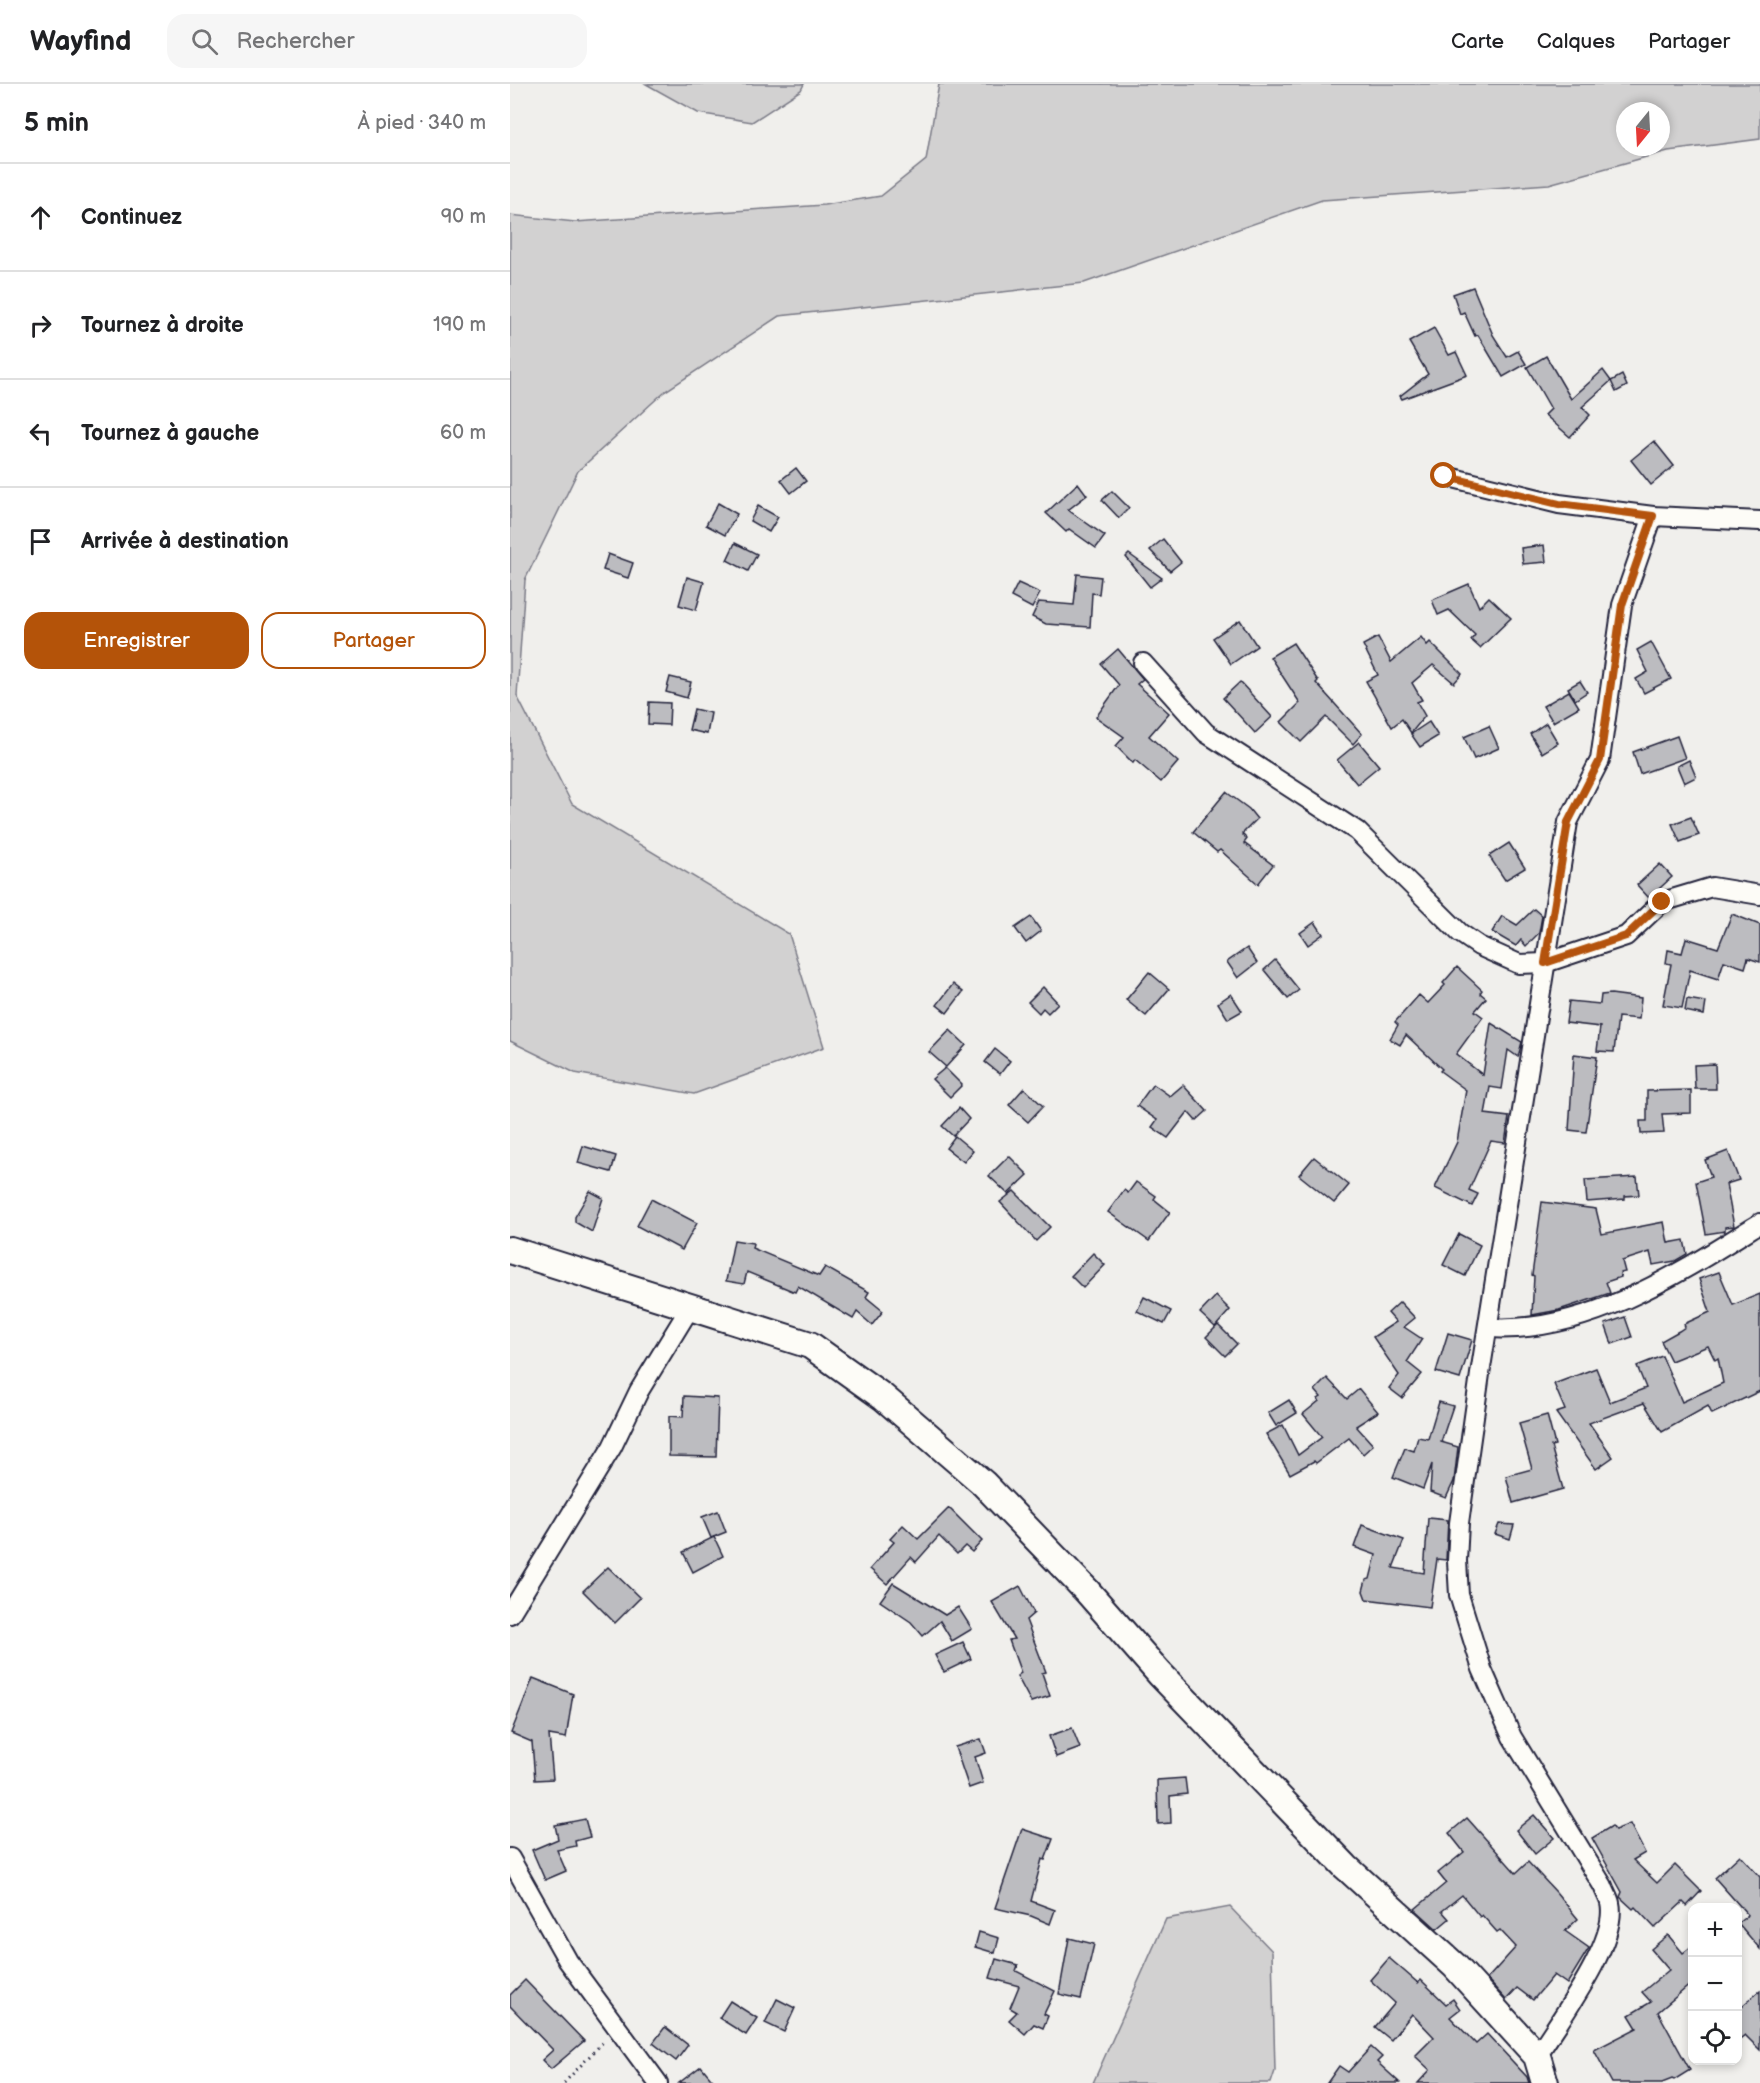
<!DOCTYPE html>
<html lang="fr">
<head>
<meta charset="utf-8">
<style>
  :root { --surface:#fff; --page:#f6f6f6; --text:#202124; --muted:#757577; --line:#e0e0e0; --accent:#b45309 }
  body { margin:0; font-family:"Balsamiq Sans",sans-serif; background:var(--page); color:var(--text) }
  .controls { position:absolute; right:18px; bottom:18px; display:grid; overflow:hidden; border-radius:12px; box-shadow:0 3px 9px #0003 }
  .controls button { width:54px; height:54px; display:grid; place-items:center; padding:0; border:0; border-bottom:2px solid var(--line); background:var(--surface); color:var(--text); font:30px sans-serif }
  .compass { position:absolute; left:1106px; top:18px; width:54px; height:54px; border-radius:50%; background:var(--surface); box-shadow:0 3px 9px #0003; rotate:198deg }
  .stop { position:absolute; width:18px; height:18px; margin:-14px; border:4px solid #b45309; border-radius:50%; background:#fff }
  .stop.end { background:#b45309; border-color:#fff; box-shadow:0 2px 6px #0008 }
  .list { margin:0; padding:0; list-style:none }
  h2 { display:flex; justify-content:space-between; align-items:center; height:78px; margin:0; padding:0 24px; font-size:26px }
  h2 small { font-size:20px; font-weight:400; color:var(--muted) }
  .list li { display:grid; grid-template-columns:39px 1fr auto; gap:18px; align-items:center; box-sizing:border-box; height:108px; padding:0 24px; border-top:2px solid var(--line) }
  .list b { display:block; font-size:22px; white-space:nowrap }
  .list em { font-size:20px; font-style:normal; color:var(--muted) }
  .actions { display:flex; gap:12px; padding:18px 24px }
  .actions a { flex:1; padding:14px 0; border:2px solid var(--accent); border-radius:18px; text-align:center; font-size:21px; color:var(--accent) }
  .actions .main { background:var(--accent); color:#fff }
  .icon { flex:none; width:33px; height:33px; fill:none; stroke:currentColor; stroke-width:2; stroke-linecap:round; stroke-linejoin:round }
  .map { position:relative; flex:none; width:1250px; height:1999px; overflow:hidden }
  header { display:flex; align-items:center; gap:36px; box-sizing:border-box; height:84px; padding:0 30px; background:var(--surface); border-bottom:2px solid var(--line) }
  header strong { font-size:28px }
  nav { display:flex; gap:33px; margin-inline-start:auto; font-size:21px }
  .search { width:420px; height:54px; background:var(--page); display:flex; align-items:center; gap:15px; box-sizing:border-box; padding:0 21px; border-radius:18px; color:var(--muted); font-size:22px }
  main { display:flex }
  aside { flex:1; background:var(--surface) }
  .map>svg:first-child { display:block }
  .green { fill:#d2d1d1; stroke:#7a7a86; stroke-width:1.5; fill-rule:evenodd }
  .building { fill:#bcbcc0; stroke:#22223b; stroke-width:1.5 }
  .lines { fill:none; stroke-linecap:round; stroke-linejoin:round }
  .street-casing { stroke:#22223b; stroke-width:22 }
  .secondary-casing { stroke:#22223b; stroke-width:30 }
  .path { stroke:#22223b; stroke-width:3; stroke-dasharray:1.5 4.5; stroke-linecap:butt }
  .street { stroke:#fdfcf7; stroke-width:18 }
  .secondary { stroke:#fdfcf7; stroke-width:26 }
  .route { stroke:#b45309; stroke-width:8 }
</style>
</head>
<body>
<header>
<strong>Wayfind</strong>
<div class="search"><svg class="icon" aria-label="search" viewBox="0 0 24 24"><circle cx="10" cy="10" r="6"/><path d="M15 15l6 6"/></svg>Rechercher</div>
<nav><a>Carte</a><a>Calques</a><a>Partager</a></nav>
</header>
<main>
<aside>
<h2>5 min<small>À pied · 340 m</small></h2>
<ul class="list">
<li><svg class="icon" aria-label="ahead" viewBox="0 0 24 24"><path d="M12 20V5M6 11l6-6 6 6"/></svg><div><b>Continuez</b></div><em>90 m</em></li>
<li><svg class="icon" aria-label="right" viewBox="0 0 24 24"><path d="M7 20v-9h11M14 6l5 5-5 5"/></svg><div><b>Tournez à droite</b></div><em>190 m</em></li>
<li><svg class="icon" aria-label="left" viewBox="0 0 24 24"><path d="M17 20v-9H6M10 6l-5 5 5 5"/></svg><div><b>Tournez à gauche</b></div><em>60 m</em></li>
<li><svg class="icon" aria-label="arrive" viewBox="0 0 24 24"><path d="M6 21V4h12l-3 4 3 4H6"/></svg><div><b>Arrivée à destination</b></div></li>
</ul>
<div class="actions"><a class="main">Enregistrer</a><a>Partager</a></div>
</aside>
<div class="map">
<svg width="1250" height="1999" viewBox="0 0 1250 1999">
  <rect width="100%" height="100%" fill="#f0efec"/>
  <filter id="ink" filterUnits="userSpaceOnUse"><feTurbulence type="fractalNoise" baseFrequency=".0167" numOctaves="2"/><feDisplacementMap in="SourceGraphic" scale="12" xChannelSelector="R" yChannelSelector="G"/><feConvolveMatrix kernelMatrix="1 2 1 2 8 2 1 2 1" color-interpolation-filters="sRGB"/></filter>
  <g filter="url(#ink)">
    <g class="green">
      <path d="M136,0H294L291,6L242,38L188,29Z"/>
      <path d="M429,0H1250V55L1158,67L1039,100L812,116L574,199L269,232L154,308L68,387L15,496L7,612L62,720L279,850L314,963L184,1010L65,989L0,957V131L65,138L314,121L371,112L416,76ZM1115,27H1151V63H1115Z"/>
      <path d="M720,1823L762,1867L765,1987L761,1999H583L656,1835Z"/>
    </g>
    <g class="building">
      <path d="M963,203L983,251L997,273L1008,267L1016,280L993,293L968,251L965,252L954,228L950,230L943,210Z"/>
      <path d="M924,244L939,271L946,268L957,291L892,315L890,312L918,290L899,258Z"/>
      <path d="M1036,272L1061,315L1093,286L1101,297L1072,323L1080,331L1060,353L1035,331L1041,325L1017,283Z"/>
      <path d="M1112,291L1117,302L1106,308L1101,297Z"/>
      <path d="M1144,357L1164,382L1141,401L1121,376Z"/>
      <path d="M286,384L296,397L281,409L271,396Z"/>
      <path d="M568,399L577,411L558,426L595,452L586,464L559,445L556,448L536,429Z"/>
      <path d="M602,407L619,424L609,434L592,416Z"/>
      <path d="M208,419L227,430L215,451L196,441Z"/>
      <path d="M248,422L268,433L259,448L240,437Z"/>
      <path d="M653,455L671,478L660,487L640,466Z"/>
      <path d="M225,459L247,470L238,487L217,476Z"/>
      <path d="M1034,461L1036,478L1013,480L1011,464Z"/>
      <path d="M98,470L123,479L118,494L93,486Z"/>
      <path d="M619,470L652,494L640,503L616,473Z"/>
      <path d="M567,490L591,493L589,510L582,509L580,543L536,540L522,533L529,518L564,521Z"/>
      <path d="M177,493L194,498L186,526L169,521Z"/>
      <path d="M508,499L530,509L522,524L501,513Z"/>
      <path d="M959,500L969,523L979,513L1001,534L970,564L961,556L965,551L939,526L928,531L922,516Z"/>
      <path d="M730,536L747,562L721,580L703,554Z"/>
      <path d="M868,553L881,578L911,553L917,561L920,558L952,590L944,599L923,581L902,599L912,616L907,618L915,632L901,649L892,635L882,643L856,597L868,591L853,561Z"/>
      <path d="M1141,558L1161,595L1134,609L1126,595L1138,588L1127,566Z"/>
      <path d="M783,559L808,597L806,599L852,650L843,660L816,633L791,658L771,638L790,619L760,573Z"/>
      <path d="M608,565L633,595L627,600L659,629L639,652L668,678L651,698L625,676L623,679L606,662L614,653L586,633L609,601L591,580Z"/>
      <path d="M160,593L181,598L177,614L156,608Z"/>
      <path d="M1070,597L1077,608L1065,616L1058,604Z"/>
      <path d="M730,598L762,633L745,649L713,614Z"/>
      <path d="M1059,607L1069,623L1043,638L1033,622Z"/>
      <path d="M139,618L160,619L159,641L138,640Z"/>
      <path d="M184,625L201,629L197,650L179,646Z"/>
      <path d="M919,638L928,652L910,663L901,650Z"/>
      <path d="M1036,639L1048,659L1032,669L1020,650Z"/>
      <path d="M979,642L989,664L964,675L954,653Z"/>
      <path d="M1167,652L1175,674L1130,690L1123,668Z"/>
      <path d="M849,658L869,682L847,700L827,676Z"/>
      <path d="M1179,676L1186,693L1174,699L1167,682Z"/>
      <path d="M716,708L739,725L747,735L732,750L737,755L734,759L763,781L748,800L710,766L707,768L683,748Z"/>
      <path d="M1181,733L1189,751L1170,758L1162,740Z"/>
      <path d="M999,759L1015,784L995,796L979,772Z"/>
      <path d="M1150,780L1162,793L1139,814L1127,801Z"/>
      <path d="M1024,825L1032,832L1029,849L1016,862L1011,856L1006,862L982,848L992,832L1007,841Z"/>
      <path d="M1222,830L1250,841V878L1238,874L1235,884L1214,877L1208,895L1180,886L1172,924L1153,921L1161,880L1156,879L1158,866L1172,869L1176,854L1208,864Z"/>
      <path d="M521,833L531,847L516,859L505,844Z"/>
      <path d="M805,838L813,850L798,861L790,849Z"/>
      <path d="M737,864L747,879L728,894L717,878Z"/>
      <path d="M765,876L789,906L778,915L754,886Z"/>
      <path d="M947,883L972,906L970,909L976,914L965,927L973,933L946,970L973,991L981,939L1012,958L1008,973L998,966L992,1005L980,1003L975,1030L999,1033L995,1059L981,1057L959,1106L968,1110L962,1122L925,1104L947,1058L956,1006L930,987L932,985L896,951L890,961L880,955L888,941L885,938L909,911L918,919L935,901L933,899Z"/>
      <path d="M639,888L659,905L636,932L616,916Z"/>
      <path d="M443,900L453,908L437,929L427,921Z"/>
      <path d="M533,903L548,919L538,929L533,924L529,929L518,918Z"/>
      <path d="M721,910L732,927L718,935L708,919Z"/>
      <path d="M1101,910L1131,914L1129,935L1108,933L1104,968L1087,967L1090,943L1056,939L1059,917L1090,920L1091,911Z"/>
      <path d="M1177,915L1196,918L1194,931L1175,927Z"/>
      <path d="M440,946L456,961L436,983L419,968Z"/>
      <path d="M485,965L500,977L490,990L475,978Z"/>
      <path d="M1064,970L1087,973L1076,1048L1059,1046Z"/>
      <path d="M1205,980L1206,1005H1185L1184,981Z"/>
      <path d="M435,984L452,1001L440,1013L422,995Z"/>
      <path d="M643,1000L660,1012L673,1001L697,1027L686,1037L678,1028L658,1054L642,1043L647,1036L627,1022Z"/>
      <path d="M514,1004L533,1022L518,1038L499,1021Z"/>
      <path d="M1181,1006V1029L1152,1030L1154,1049L1131,1050L1130,1037H1137V1007Z"/>
      <path d="M449,1024L459,1035L443,1052L432,1042Z"/>
      <path d="M445,1052L463,1067L454,1078L436,1064Z"/>
      <path d="M73,1062L106,1072L101,1088L68,1079Z"/>
      <path d="M1218,1067L1229,1096L1216,1100L1224,1142L1215,1143V1147L1196,1150L1186,1098L1201,1093L1195,1076Z"/>
      <path d="M499,1072L518,1091L498,1110L479,1092Z"/>
      <path d="M804,1073L839,1101L824,1119L789,1091Z"/>
      <path d="M1127,1093L1129,1111L1115,1112V1115L1077,1118L1075,1096Z"/>
      <path d="M626,1098L646,1112L644,1115L660,1128L639,1157L598,1128L614,1106L618,1109Z"/>
      <path d="M80,1107L93,1114L82,1148L65,1138V1133Z"/>
      <path d="M504,1107L540,1143L526,1157L490,1118Z"/>
      <path d="M141,1115L187,1139L172,1166L127,1142Z"/>
      <path d="M1032,1118L1086,1125L1092,1150L1154,1138L1158,1159L1174,1156L1177,1170L1165,1177L1143,1181L1140,1168L1112,1177L1115,1188L1110,1189L1111,1193L1096,1198L1100,1209L1049,1226L1022,1231L1024,1192L1022,1191Z"/>
      <path d="M949,1150L970,1161L955,1192L933,1181Z"/>
      <path d="M224,1156L243,1159L242,1164L309,1192L315,1183L359,1208L356,1213L373,1227L362,1241L347,1228L343,1235L288,1202L285,1208L237,1188L234,1200L216,1197Z"/>
      <path d="M583,1169L595,1181L573,1204L561,1192Z"/>
      <path d="M1209,1188L1223,1221L1250,1210V1307L1202,1330L1198,1322L1152,1348L1134,1319L1079,1339L1103,1373L1086,1385L1046,1329L1055,1326L1044,1300L1086,1284L1100,1318L1136,1304L1127,1282L1152,1272L1172,1318L1213,1299L1208,1274L1205,1276L1198,1262L1161,1277L1151,1257L1169,1247L1175,1243L1174,1240L1200,1228L1189,1195Z"/>
      <path d="M706,1212L720,1226L705,1243L690,1229Z"/>
      <path d="M634,1213L661,1227L654,1240L627,1227Z"/>
      <path d="M890,1218L905,1234L894,1243L912,1255L897,1278L912,1290L892,1314L879,1304L889,1291L863,1253L886,1238L878,1229Z"/>
      <path d="M1115,1233L1122,1253L1102,1260L1095,1240Z"/>
      <path d="M708,1241L727,1260L715,1272L696,1253Z"/>
      <path d="M938,1249L962,1256L950,1295L926,1288Z"/>
      <path d="M817,1294L837,1315L849,1305L868,1328L846,1342L863,1361L853,1370L839,1354L806,1379L804,1377L780,1390L756,1350L773,1341L788,1371L812,1353L793,1330L809,1317L808,1315L811,1313L805,1306Z"/>
      <path d="M174,1312L208,1314L206,1373L159,1372V1332L173,1333Z"/>
      <path d="M779,1316L787,1329L766,1342L758,1329Z"/>
      <path d="M929,1318L943,1322L931,1358L948,1363L944,1397L936,1414L920,1408L922,1380L913,1405L883,1393L895,1364L904,1367L908,1353L918,1355Z"/>
      <path d="M1037,1331L1045,1361L1041,1362L1053,1405L1003,1419L996,1392L1022,1385L1009,1339Z"/>
      <path d="M439,1424L472,1457L462,1468L455,1462L447,1470L429,1452L406,1478L401,1473L377,1500L360,1485L384,1458L380,1455L393,1441L408,1455Z"/>
      <path d="M208,1427L216,1448L201,1454L192,1433Z"/>
      <path d="M918,1434L938,1436L936,1476L927,1475L920,1523L856,1515L853,1507L856,1496L860,1495L866,1471L844,1463L852,1441L894,1456L883,1484L914,1489Z"/>
      <path d="M989,1440L1004,1441L1000,1455L985,1450Z"/>
      <path d="M204,1453L213,1472L183,1488L173,1468Z"/>
      <path d="M98,1483L130,1514L105,1539L73,1507Z"/>
      <path d="M383,1499L435,1531L448,1523L462,1545L442,1557L430,1537L413,1552L401,1538L370,1517Z"/>
      <path d="M510,1502L524,1529L516,1536L536,1588L532,1589L540,1612L521,1618L507,1592L511,1589L499,1556L504,1555L482,1518Z"/>
      <path d="M453,1558L461,1575L434,1588L425,1571Z"/>
      <path d="M23,1594L63,1610L56,1654L39,1651L43,1695L25,1696L22,1658L1,1649Z"/>
      <path d="M562,1644L570,1664L546,1673L539,1652Z"/>
      <path d="M471,1655L476,1669L465,1673L473,1699L459,1704L445,1663Z"/>
      <path d="M675,1694L677,1710L660,1712L661,1739L648,1740L647,1696Z"/>
      <path d="M1024,1731L1044,1754L1025,1770L1006,1746Z"/>
      <path d="M957,1734L1006,1789L1018,1778L1046,1808L1068,1835L1055,1847L1079,1864L1057,1900L1044,1891L1023,1916L1007,1904L996,1916L977,1895L1006,1863L990,1846L987,1848L972,1831L970,1833L952,1811L932,1827L939,1835L927,1845L905,1825L936,1799L928,1789L954,1768L939,1749Z"/>
      <path d="M75,1735L80,1753L65,1757L66,1762L47,1766L56,1787L35,1796L22,1766L48,1755L45,1741Z"/>
      <path d="M1120,1740L1135,1769L1123,1776L1147,1799L1165,1781L1191,1807L1177,1822L1173,1818L1145,1844L1125,1823L1123,1825L1110,1813L1112,1808L1082,1754L1102,1742L1105,1746Z"/>
      <path d="M512,1745L543,1755L535,1776L532,1775L521,1817L545,1826L540,1840L521,1832L485,1824Z"/>
      <path d="M1230,1771L1250,1793V1865L1228,1839L1238,1831L1205,1794Z"/>
      <path d="M469,1848L489,1854L485,1869L465,1863Z"/>
      <path d="M1158,1851L1173,1869L1182,1862V1899L1148,1928L1180,1986L1164,1996L1162,1995L1152,1999H1102L1084,1966L1127,1944L1119,1931L1141,1918L1132,1908L1159,1886L1141,1865Z"/>
      <path d="M559,1854L584,1860L571,1915L549,1910Z"/>
      <path d="M879,1874L908,1899L911,1896L936,1920L943,1915L950,1925L940,1933L966,1960L977,1950L1017,1993L1019,1999H908L920,1986L905,1972L924,1953L902,1930L881,1956L865,1943L885,1919L860,1896Z"/>
      <path d="M486,1875L508,1881L506,1887L545,1907L534,1930L538,1932L533,1944L524,1940L515,1950L499,1936L507,1928L500,1924L509,1902L480,1894Z"/>
      <path d="M15,1896L74,1957L41,1985L32,1976L43,1966L0,1922V1911Z"/>
      <path d="M1250,1907V1966L1235,1951L1227,1957V1926Z"/>
      <path d="M267,1915L285,1924L274,1948L255,1939Z"/>
      <path d="M220,1917L247,1934L236,1951L209,1934Z"/>
      <path d="M155,1943L178,1961L166,1977L143,1959Z"/>
      <path d="M861,1963L872,1973L867,1978L890,1999H817L829,1982L838,1988Z"/>
      <path d="M191,1982L205,1999H169Z"/>
    </g>
    <g class="lines">
      <defs>
        <g id="street">
          <path d="M935,392L1049,420L1143,432L1250,437"/>
          <path d="M633,579L696,649L847,747L950,849L969,862L1009,880L1035,879L1116,852L1152,818L1202,803L1250,811"/>
          <path d="M979,1244C1077,1250 1170,1189 1250,1139"/>
          <path d="M0,1530L102,1363L129,1307L181,1222"/>
          <path d="M0,1774L58,1877L148,1999"/>
          <path d="M1027,1972C1047,1939 1109,1858 1100,1819C1099,1814 1095,1808 1093,1802L1002,1653L986,1617L972,1585L949,1511L947,1477L949,1439L970,1290L1058,738L1090,676L1112,521L1143,432"/>
        </g>
        <path id="secondary" d="M0,1166L300,1261L373,1313L473,1399L577,1507L650,1590L836,1783L945,1882L1027,1972L1035,1999"/>
      </defs>
      <use href="#street" class="street-casing"/>
      <use href="#secondary" class="secondary-casing"/>
      <path class="path" d="M54,1999L95,1956"/>
      <use href="#street" class="street"/>
      <use href="#secondary" class="secondary"/>
    </g>
  </g>
  <g class="lines" filter="url(#ink)">
    <path class="route" d="M934,392L1049,420L1143,432L1112,521L1090,676L1058,738L1035,879L1116,852L1152,818"/>
  </g>
</svg>
<div class="controls">
<button>+</button>
<button>−</button>
<button><svg class="icon" aria-label="locate" viewBox="0 0 24 24"><circle cx="12" cy="12" r="6"/><path d="M12 2v4M12 18v4M2 12h4M18 12h4"/></svg></button>
</div>
<svg class="compass" viewBox="-18 -18 36 36"><path d="M0-13l5 13h-10z" fill="#e53935"/><path d="M0 13l5-13h-10z" fill="#757577"/></svg>
<div class="stop" style="left:934px;top:392px"></div>
<div class="stop end" style="left:1152px;top:818px"></div>
</div>
</main>
</body>
</html>
